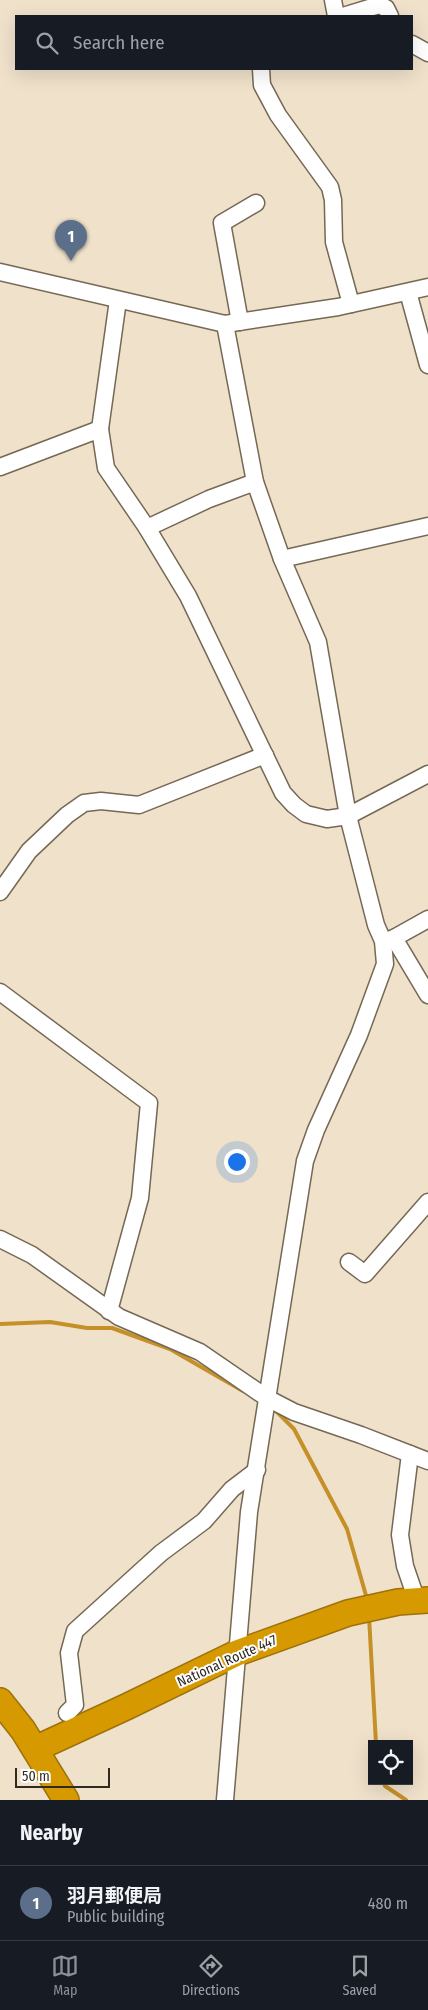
<!DOCTYPE html>
<html lang="en">
<head>
<meta charset="utf-8">
<style>
  :root { --surface:#171b24; --page:#20242c; --text:#f1f3f6; --muted:#9ea1a6; --line:#363941; --accent:#8c9099 }
  body { margin:0; font-family:"Fira Sans Condensed","Noto Sans JP",sans-serif; background:var(--page); color:var(--text) }
  .controls { position:absolute; right:15px; bottom:15px; display:grid; overflow:hidden; border-radius:0px; box-shadow:0 5px 20px #0002 }
  .controls button { width:45px; height:45px; display:grid; place-items:center; padding:0; border:0; border-bottom:1px solid var(--line); background:var(--surface); color:var(--text); font:25px sans-serif }
  .scale { position:absolute; left:15px; bottom:12px; width:95px; box-sizing:border-box; padding-left:5px; border:2px solid #302a21; border-top:0; font-size:14px; line-height:18px; white-space:nowrap; color:#302a21; -webkit-text-stroke:4px #fff; paint-order:stroke }
  .you { position:absolute; left:236px; top:1161px; width:18px; height:18px; margin:-12px; border:4px solid #fff; border-radius:50%; background:#1a73e8; box-shadow:0 0 0 8px #1a73e833 }
  .badge { display:grid; place-items:center; width:32px; height:32px; border-radius:50%; background:var(--accent); color:#fff; font-size:16px; font-weight:700 }
  .pin { position:absolute; translate:-50% -41px; filter:drop-shadow(0 1px 2px #0008) }
  .pin::after { content:''; position:absolute; top:26px; width:18px; height:15px; background:inherit; clip-path:polygon(0 0,100% 0,50% 100%) }
  .list { margin:0; padding:0; list-style:none }
  h2 { display:flex; justify-content:space-between; align-items:center; height:65px; margin:0; padding:0 20px; font-size:21px }
  h2 small { font-size:16px; font-weight:400; color:var(--muted) }
  .list li { display:grid; grid-template-columns:32px 1fr auto; gap:15px; align-items:center; box-sizing:border-box; height:75px; padding:0 20px; border-top:1px solid var(--line) }
  .list b { display:block; font-size:19px; white-space:nowrap }
  .list p { margin:0; font-size:16px; white-space:nowrap; color:var(--muted) }
  .list em { font-size:16px; font-style:normal; color:var(--muted) }
  .icon { flex:none; width:28px; height:28px; fill:none; stroke:currentColor; stroke-width:2; stroke-linecap:round; stroke-linejoin:round }
  .map { position:relative; flex:none; width:428px; height:1800px; overflow:hidden }
  .search { position:absolute; background:var(--surface); box-shadow:0 5px 20px #0002; left:15px; right:15px; top:15px; height:55px; display:flex; align-items:center; gap:12px; box-sizing:border-box; padding:0 18px; border-radius:0px; color:var(--muted); font-size:19px }
  .sheet { height:140px; background:var(--surface) }
  nav { display:flex; justify-content:space-around; align-items:center; box-sizing:border-box; height:70px; border-top:1px solid var(--line); background:var(--surface); font-size:14px; color:var(--muted) }
  nav a { display:grid; justify-items:center; gap:2px }
  nav .on { color:var(--accent) }
  .map>svg:first-child { display:block }
  .lines { fill:none; stroke-linecap:round; stroke-linejoin:round }
  .stream { stroke:#c59028; stroke-width:4 }
  .minor-casing { stroke:#756854; stroke-width:19 }
  .highway-casing { stroke:#9d720c; stroke-width:28 }
  .minor { stroke:#fff; stroke-width:16 }
  .highway { stroke:#d79900; stroke-width:25 }
  .labels { text-anchor:middle; dominant-baseline:central; stroke-width:4; stroke-linejoin:round; paint-order:stroke }
  .street-label { font-size:14px; fill:#302a21; stroke:#fff }
</style>
</head>
<body>
<div class="map">
<svg width="428" height="1800" viewBox="0 0 428 1800">
  <rect width="100%" height="100%" fill="#efe1ca"/>
  <g class="lines">
    <g class="stream">
      <path d="M0,1324L50,1322L87,1328H112L170,1349L243,1391"/>
      <path d="M275,1410L294,1429L347,1529L367,1599"/>
      <path d="M369,1616L376,1744"/>
      <path d="M383,1781L385,1786L406,1800"/>
    </g>
    <defs>
      <g id="minor">
        <path d="M333,0L336,16"/>
        <path d="M343,16L379,5L386,8L390,16"/>
        <path d="M412,44L428,53"/>
        <path d="M261,69L262,85L278,115L330,187L333,200L334,242L351,304"/>
        <path d="M0,272L225,324L338,307L428,287"/>
        <path d="M408,292L428,365"/>
        <path d="M240,322L222,223L256,203"/>
        <path d="M225,324L255,482L282,559L318,642L348,816L376,925L383,941L385,964L359,1035L316,1130L305,1161L249,1512L225,1800"/>
        <path d="M100,429L118,300"/>
        <path d="M0,467L100,429L106,468L147,528L188,596L283,793L294,805L306,814L327,819L348,816L428,774"/>
        <path d="M147,528L209,499L255,482"/>
        <path d="M282,559L428,526"/>
        <path d="M0,892L29,851L67,815L84,803L101,801L139,805L265,755"/>
        <path d="M394,938L428,995"/>
        <path d="M385,941L394,938L428,919"/>
        <path d="M0,992L149,1103L140,1198L109,1311"/>
        <path d="M0,1239L32,1255L119,1317L200,1352L267,1398L294,1412L361,1435L428,1461"/>
        <path d="M349,1262L365,1274L428,1202"/>
        <path d="M410,1454L400,1535L405,1566L417,1601"/>
        <path d="M67,1713L75,1705L69,1653L75,1631L161,1553L204,1521L232,1489L257,1470"/>
      </g>
      <g id="highway">
        <path d="M0,1701L23,1730L66,1800"/>
        <path d="M35,1749L126,1707L237,1653L348,1613L398,1602L428,1600"/>
      </g>
    </defs>
    <use href="#minor" class="minor-casing"/>
    <use href="#highway" class="highway-casing"/>
    <use href="#minor" class="minor"/>
    <use href="#highway" class="highway"/>
  </g>
  <g class="labels">
    <g class="street-label">
      <text transform="translate(227 1661) rotate(-24)">National Route 447</text>
    </g>
  </g>
</svg>
<div class="controls">
<button><svg class="icon" aria-label="locate" viewBox="0 0 24 24"><circle cx="12" cy="12" r="6"/><path d="M12 2v4M12 18v4M2 12h4M18 12h4"/></svg></button>
</div>
<div class="scale">50 m</div>
<div class="you"></div>
<div class="pin badge" style="left:71px;top:261px;background:#5c6f8a">1</div>
<div class="search"><svg class="icon" aria-label="search" viewBox="0 0 24 24"><circle cx="10" cy="10" r="6"/><path d="M15 15l6 6"/></svg>Search here</div>
</div>
<section class="sheet">
<h2>Nearby<small></small></h2>
<ul class="list">
<li><span class="badge" style="background:#5c6f8a">1</span><div><b>羽月郵便局</b><p>Public building</p></div><em>480 m</em></li>
</ul>
</section>
<nav>
<a class="on"><svg class="icon" aria-label="map" viewBox="0 0 24 24"><path d="M3 6l6-2 6 2 6-2v14l-6 2-6-2-6 2zM9 4v14M15 6v14"/></svg>Map</a>
<a><svg class="icon" aria-label="directions" viewBox="0 0 24 24"><path d="M12 3l9 9-9 9-9-9zM9 14v-3h6M13 9l2 2-2 2"/></svg>Directions</a>
<a><svg class="icon" aria-label="saved" viewBox="0 0 24 24"><path d="M7 4h10v16l-5-4-5 4z"/></svg>Saved</a>
</nav>
</body>
</html>
